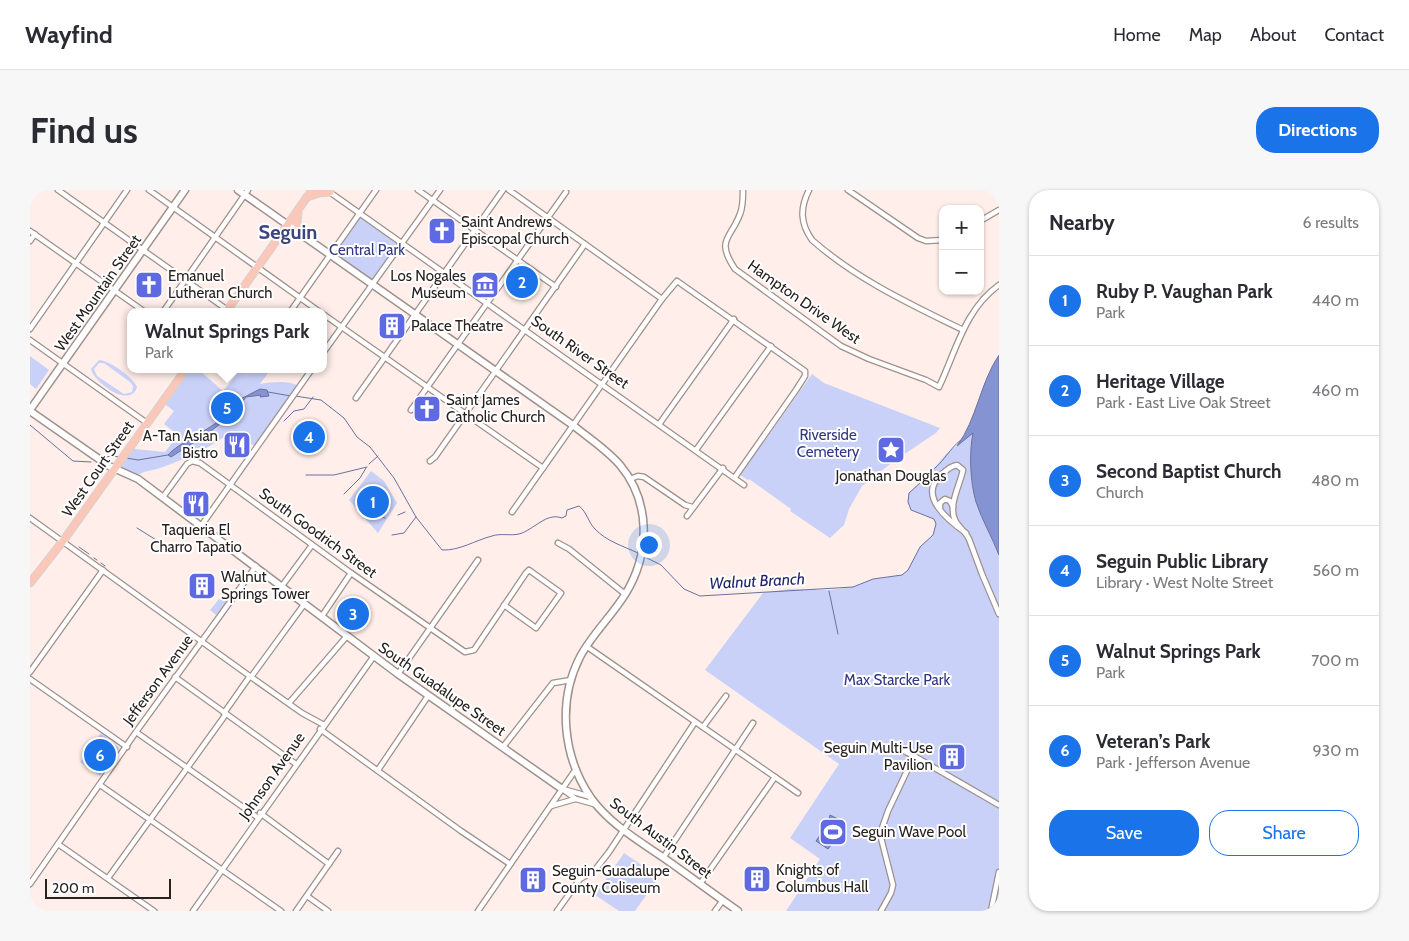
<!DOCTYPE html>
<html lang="en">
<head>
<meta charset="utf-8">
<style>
  :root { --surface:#fff; --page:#f7f7f7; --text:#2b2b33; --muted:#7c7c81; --line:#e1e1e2; --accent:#1a73e8 }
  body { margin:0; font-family:Cabin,sans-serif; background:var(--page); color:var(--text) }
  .controls { position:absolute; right:15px; top:15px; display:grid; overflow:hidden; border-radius:10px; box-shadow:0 1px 4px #0004 }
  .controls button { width:45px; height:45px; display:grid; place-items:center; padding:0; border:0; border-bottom:1px solid var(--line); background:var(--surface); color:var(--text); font:25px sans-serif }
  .scale { position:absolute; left:15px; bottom:12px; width:126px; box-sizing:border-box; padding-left:5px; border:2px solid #27211f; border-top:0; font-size:14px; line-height:18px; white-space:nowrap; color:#27211f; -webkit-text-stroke:4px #fff; paint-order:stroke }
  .you { position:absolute; left:618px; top:354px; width:18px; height:18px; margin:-12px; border:4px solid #fff; border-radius:50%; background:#1a73e8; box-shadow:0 0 0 8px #1a73e833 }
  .badge { display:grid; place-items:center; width:32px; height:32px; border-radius:50%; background:var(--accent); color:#fff; font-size:16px; font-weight:700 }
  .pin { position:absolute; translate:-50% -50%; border:2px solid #fff; box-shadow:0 1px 5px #0006 }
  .popup { position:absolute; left:97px; top:118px; width:200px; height:65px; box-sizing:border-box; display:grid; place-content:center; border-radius:10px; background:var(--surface); filter:drop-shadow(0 1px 4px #0005); font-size:16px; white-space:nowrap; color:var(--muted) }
  .popup b { font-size:19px; color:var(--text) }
  .popup::after { content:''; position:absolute; left:50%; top:100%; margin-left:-10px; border:10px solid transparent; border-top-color:var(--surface) }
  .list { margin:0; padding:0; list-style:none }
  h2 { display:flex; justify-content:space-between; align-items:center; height:65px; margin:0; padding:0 20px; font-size:21px }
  h2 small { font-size:16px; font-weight:400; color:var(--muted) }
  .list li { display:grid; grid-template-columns:32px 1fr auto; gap:15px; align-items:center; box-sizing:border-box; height:90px; padding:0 20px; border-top:1px solid var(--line) }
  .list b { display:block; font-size:19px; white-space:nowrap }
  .list p { margin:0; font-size:16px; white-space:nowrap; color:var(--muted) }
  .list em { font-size:16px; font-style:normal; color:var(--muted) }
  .actions { display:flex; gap:10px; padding:15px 20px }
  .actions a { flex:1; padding:11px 0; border:1px solid var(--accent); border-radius:20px; text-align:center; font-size:18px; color:var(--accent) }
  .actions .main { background:var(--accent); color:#fff }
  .map { position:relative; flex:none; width:969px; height:721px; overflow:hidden; border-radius:20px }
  header { display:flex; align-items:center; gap:30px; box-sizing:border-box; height:70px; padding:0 25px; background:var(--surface); border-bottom:1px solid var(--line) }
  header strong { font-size:24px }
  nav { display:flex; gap:28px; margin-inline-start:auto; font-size:18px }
  .intro { display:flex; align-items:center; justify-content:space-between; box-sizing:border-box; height:120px; padding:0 30px }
  h1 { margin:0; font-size:35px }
  .button { padding:12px 22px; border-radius:20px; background:var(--accent); color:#fff; font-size:18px; font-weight:700 }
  main { display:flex; gap:30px; padding:0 30px }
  aside { flex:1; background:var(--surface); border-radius:20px; box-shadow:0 1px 4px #0004 }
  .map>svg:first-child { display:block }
  .green { fill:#c9d1f9; fill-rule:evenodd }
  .water { fill:#8693d3; stroke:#6a719d }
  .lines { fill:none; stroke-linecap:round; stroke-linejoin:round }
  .stream { stroke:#6a719d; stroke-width:1 }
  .street-casing { stroke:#9f908b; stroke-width:7 }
  .secondary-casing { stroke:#9f908b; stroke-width:9 }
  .primary-casing { stroke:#d4d3d2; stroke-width:9 }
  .street { stroke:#fff; stroke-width:4.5 }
  .secondary { stroke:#fff; stroke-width:6 }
  .primary { stroke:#fbc7b8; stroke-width:7 }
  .labels { text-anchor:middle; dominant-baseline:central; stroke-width:4; stroke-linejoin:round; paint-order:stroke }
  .poi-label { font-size:15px; fill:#27211f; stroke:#fff; text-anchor:start }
  .park-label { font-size:15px; fill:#313783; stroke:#fff }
  .street-label { font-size:15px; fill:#27211f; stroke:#fff }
  .water-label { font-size:16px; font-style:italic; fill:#22236e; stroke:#fff }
  .district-label { font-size:20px; font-weight:bold; fill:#3c4480; stroke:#fff }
</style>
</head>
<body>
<header>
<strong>Wayfind</strong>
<nav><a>Home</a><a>Map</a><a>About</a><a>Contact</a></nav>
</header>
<div class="intro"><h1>Find us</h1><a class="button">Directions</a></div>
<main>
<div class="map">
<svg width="969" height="721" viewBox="0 0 969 721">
  <rect width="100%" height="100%" fill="#ffeee9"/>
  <g class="green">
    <path d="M329,23L372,53L342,94L300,64Z"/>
    <path d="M489,77L509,90L495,109L475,95Z"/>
    <path d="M0,166L19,180L6,199L0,194Z"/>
    <path d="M69,170C79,170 104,188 107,197C100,220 63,191 61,179ZM69,173H74L100,192L103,196L102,202L94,204L67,186L64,179Z"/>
    <path d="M156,179H168L193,201L211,179H241L230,194C242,192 260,190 270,197L227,258L202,241C182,257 158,268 133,277C123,281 114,280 105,287L85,279L102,254L105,259L135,262L148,245L134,234L144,221L132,212Z"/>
    <path d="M782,184L794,193L910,238L906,243L864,271L832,296L819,319L814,335L800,348L760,321L761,319L719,289L718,290L710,285Z"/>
    <path d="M943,242C940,263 939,291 946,312C952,330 962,347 969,365V721H756L790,669L760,648L809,574L675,480L733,403L759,399L799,400L823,397L843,389L872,385L878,380L890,357L903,345L906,334L904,329L881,320L878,312L879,303L891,292L895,283L902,281L916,264Z"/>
    <path d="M341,281L354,291L367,313L348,343L319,310Z"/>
    <path d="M198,398L203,404L186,425L180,420Z"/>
    <path d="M71,543L89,558L70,586L50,572Z"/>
    <path d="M594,663L629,687L605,721H589L565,705Z"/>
  </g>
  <g class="water">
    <path d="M969,165V365C962,347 952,330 946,312C940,292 939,262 943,243L927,256C947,229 950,193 969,165Z"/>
    <path d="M230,199L237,200L239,206L230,207L231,205L216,207C197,234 167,250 141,267L138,265C150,250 200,233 203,213Z"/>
    <path d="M800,625L810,630L815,637L798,659L786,651L798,634Z"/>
  </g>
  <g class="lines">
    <g class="stream">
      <path d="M238,202L261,206"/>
      <path d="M265,206L291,210L314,228L327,247L340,257L364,288L386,327L412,360C429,361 446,350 462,346C471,343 481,346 489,344C504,340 516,322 532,328L536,326L537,320L549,316C557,322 558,332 565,339C576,351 593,356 608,363"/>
      <path d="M254,231L264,221L274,219L283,207"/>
      <path d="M0,235L43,271L61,272"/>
      <path d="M157,242L162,247"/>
      <path d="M76,267L81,266L90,267"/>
      <path d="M96,268L108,270L138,265"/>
      <path d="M339,274L348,266"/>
      <path d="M276,285H304L337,277"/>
      <path d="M314,304L330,288L336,278"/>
      <path d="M340,321L355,328"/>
      <path d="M368,325L375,322"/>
      <path d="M107,338L147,363"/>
      <path d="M362,345L374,343L386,327"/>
      <path d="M49,357L59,364"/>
      <path d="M613,366L631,375L654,399L670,406L823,397L843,389L872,385L878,380L890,357L903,345L906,334L904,329L881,320L878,312L879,303L891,292L895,283C909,281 919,258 931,250"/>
      <path d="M64,368L67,370"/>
      <path d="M71,373L75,376"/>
      <path d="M799,401L808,444"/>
    </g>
    <defs>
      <g id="street">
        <path d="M28,0L199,121"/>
        <path d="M119,0L290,122"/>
        <path d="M388,0L526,97"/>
        <path d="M479,0L632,109"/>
        <path d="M713,0C713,8 713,17 710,24C701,49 685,49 705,79L811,156L839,169L896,190L909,197C926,161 935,119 969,95"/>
        <path d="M779,0C770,18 770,33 782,50C826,89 880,114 933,140"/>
        <path d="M818,0L888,48L896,51L913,50"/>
        <path d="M298,1L714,295"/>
        <path d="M950,31L969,20"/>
        <path d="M0,41L115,122"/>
        <path d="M0,51L5,44"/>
        <path d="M133,122L218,0"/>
        <path d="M260,122L346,0"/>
        <path d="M293,124L513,278"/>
        <path d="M0,139L97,0"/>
        <path d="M0,150L117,233"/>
        <path d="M293,163L410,0"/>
        <path d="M326,208L473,0"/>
        <path d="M381,220L536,2"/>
        <path d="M630,233L704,129"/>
        <path d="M666,260L741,156"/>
        <path d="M400,271L405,267L555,54"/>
        <path d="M600,289L608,286L614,287L655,315L662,317"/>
        <path d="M133,307L157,274L162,271L170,273L321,383L435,462L444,460L496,383L499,380L531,403L506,438L474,415"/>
        <path d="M910,318V313L915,309L920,311L923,317"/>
        <path d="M482,322L632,109L647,91L775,181V186L766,200L705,287"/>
        <path d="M657,326L693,278"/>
        <path d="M0,328L221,487L272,523L294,535"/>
        <path d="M171,336L282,179"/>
        <path d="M936,343C919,331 887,306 911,285C916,280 921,276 927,275L933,280C930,295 918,315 925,330C928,337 936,342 939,349L952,384L969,424"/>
        <path d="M528,353L539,359L595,404"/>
        <path d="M252,396L282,355"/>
        <path d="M292,426L321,383"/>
        <path d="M556,456L768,603"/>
        <path d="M0,482L73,380"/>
        <path d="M368,484L448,370"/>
        <path d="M145,487L266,574"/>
        <path d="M221,487L275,413"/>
        <path d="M0,489L97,557"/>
        <path d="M259,513L317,446"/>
        <path d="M194,523L220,486"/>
        <path d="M673,537L696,506"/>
        <path d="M290,539L431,641L480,674"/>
        <path d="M106,542L227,627"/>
        <path d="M473,557L523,493L541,490"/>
        <path d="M874,561L884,566"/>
        <path d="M348,580L398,506"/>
        <path d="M70,595L251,721"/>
        <path d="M532,599L546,609L564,614"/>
        <path d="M533,599L561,607"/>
        <path d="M521,616L545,609"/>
        <path d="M230,623L299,674"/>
        <path d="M28,654L124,721"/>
        <path d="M633,668L723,533"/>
        <path d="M78,688L196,524"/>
        <path d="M0,694L106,542L226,376"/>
        <path d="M670,694L745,587"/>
        <path d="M277,706L298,721"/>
        <path d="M163,721L344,466"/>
        <path d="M266,721L308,661"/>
        <path d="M448,721L546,579"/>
        <path d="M527,721L550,689L565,680L579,662L665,532"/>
        <path d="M685,721L693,710"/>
        <path d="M851,721L861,703L863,695L850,644L858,621L884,566L969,615"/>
        <path d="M961,721L969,682"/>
      </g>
      <g id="secondary">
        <path d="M208,0L544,236C560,249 577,260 590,275C621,312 620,363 596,403C582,426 562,444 550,467C527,512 533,567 561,608C579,633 606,649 631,666C657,684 682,703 708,721"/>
        <path d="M0,220L155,0"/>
        <path d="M0,221L79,276L108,289L368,484L532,599"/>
      </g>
      <g id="primary">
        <path d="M277,7L289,3L300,2"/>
        <path d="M268,22L267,33L271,43"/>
        <path d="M196,122L282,0"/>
        <path d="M0,393L33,351L156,179"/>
      </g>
    </defs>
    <use href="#street" class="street-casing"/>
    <use href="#secondary" class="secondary-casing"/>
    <use href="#primary" class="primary-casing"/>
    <use href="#street" class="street"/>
    <use href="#secondary" class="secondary"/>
    <use href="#primary" class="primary"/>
  </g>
  <defs>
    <symbol id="church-square" viewBox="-11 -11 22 22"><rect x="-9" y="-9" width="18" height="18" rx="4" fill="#5f6ae2" stroke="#fff"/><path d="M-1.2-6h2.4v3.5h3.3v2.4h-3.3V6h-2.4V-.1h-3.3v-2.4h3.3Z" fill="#fff"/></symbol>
    <symbol id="museum-square" viewBox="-11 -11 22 22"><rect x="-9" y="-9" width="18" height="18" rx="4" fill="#5f6ae2" stroke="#fff"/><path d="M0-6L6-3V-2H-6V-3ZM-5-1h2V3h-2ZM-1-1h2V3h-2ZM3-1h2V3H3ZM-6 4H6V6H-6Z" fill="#fff"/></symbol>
    <symbol id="building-square" viewBox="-11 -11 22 22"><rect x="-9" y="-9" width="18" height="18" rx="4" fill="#5f6ae2" stroke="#fff"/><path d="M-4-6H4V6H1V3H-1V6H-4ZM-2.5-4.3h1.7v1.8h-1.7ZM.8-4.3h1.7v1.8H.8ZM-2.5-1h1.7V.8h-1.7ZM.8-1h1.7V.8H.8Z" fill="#fff"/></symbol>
    <symbol id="restaurant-square" viewBox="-11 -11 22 22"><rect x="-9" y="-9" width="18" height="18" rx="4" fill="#5f6ae2" stroke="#fff"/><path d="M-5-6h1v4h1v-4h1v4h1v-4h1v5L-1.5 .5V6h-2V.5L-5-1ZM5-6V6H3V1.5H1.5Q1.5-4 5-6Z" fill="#fff"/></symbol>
    <symbol id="sight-square" viewBox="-11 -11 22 22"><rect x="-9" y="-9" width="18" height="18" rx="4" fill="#5f6ae2" stroke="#fff"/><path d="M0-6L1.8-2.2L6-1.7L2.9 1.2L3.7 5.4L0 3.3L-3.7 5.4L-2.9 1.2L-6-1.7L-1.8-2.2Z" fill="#fff"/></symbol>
    <symbol id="stadium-square" viewBox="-11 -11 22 22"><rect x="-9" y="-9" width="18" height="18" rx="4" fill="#5f6ae2" stroke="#fff"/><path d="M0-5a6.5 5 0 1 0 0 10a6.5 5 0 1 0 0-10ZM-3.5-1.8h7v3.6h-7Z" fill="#fff"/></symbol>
  </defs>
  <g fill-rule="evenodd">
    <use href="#church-square" x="396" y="25" width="32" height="32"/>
    <use href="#church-square" x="103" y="79" width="32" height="32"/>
    <use href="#museum-square" x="439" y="79" width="32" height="32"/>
    <use href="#building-square" x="346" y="120" width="32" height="32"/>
    <use href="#church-square" x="381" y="203" width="32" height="32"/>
    <use href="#restaurant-square" x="191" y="239" width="32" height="32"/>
    <use href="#sight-square" x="845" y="244" width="32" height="32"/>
    <use href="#restaurant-square" x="150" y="298" width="32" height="32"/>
    <use href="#building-square" x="156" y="380" width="32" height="32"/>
    <use href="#building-square" x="906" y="551" width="32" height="32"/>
    <use href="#stadium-square" x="787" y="626" width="32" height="32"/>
    <use href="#building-square" x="711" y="673" width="32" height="32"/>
    <use href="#building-square" x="487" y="674" width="32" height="32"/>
  </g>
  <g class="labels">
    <g class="poi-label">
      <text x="431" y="32">Saint Andrews<tspan x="431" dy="17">Episcopal Church</tspan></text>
      <text x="138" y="86">Emanuel<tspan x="138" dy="17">Lutheran Church</tspan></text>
      <text x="436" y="86" text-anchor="end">Los Nogales<tspan x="436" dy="17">Museum</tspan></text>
      <text x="381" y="136">Palace Theatre</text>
      <text x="416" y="210">Saint James<tspan x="416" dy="17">Catholic Church</tspan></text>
      <text x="188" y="246" text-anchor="end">A-Tan Asian<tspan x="188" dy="17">Bistro</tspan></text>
      <text x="861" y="286" text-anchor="middle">Jonathan Douglas</text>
      <text x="166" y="340" text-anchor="middle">Taqueria El<tspan x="166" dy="17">Charro Tapatio</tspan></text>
      <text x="191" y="387">Walnut<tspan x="191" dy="17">Springs Tower</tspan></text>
      <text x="903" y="558" text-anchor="end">Seguin Multi-Use<tspan x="903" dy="17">Pavilion</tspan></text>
      <text x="822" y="642">Seguin Wave Pool</text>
      <text x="746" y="680">Knights of<tspan x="746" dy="17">Columbus Hall</tspan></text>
      <text x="522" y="681">Seguin-Guadalupe<tspan x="522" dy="17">County Coliseum</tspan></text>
    </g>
    <g class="park-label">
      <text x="337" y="60">Central Park</text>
      <text x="798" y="245">Riverside<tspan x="798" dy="17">Cemetery</tspan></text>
      <text x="867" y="490">Max Starcke Park</text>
    </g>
    <g class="street-label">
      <text transform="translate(68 103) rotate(-55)">West Mountain Street</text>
      <text transform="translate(774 112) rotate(35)">Hampton Drive West</text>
      <text transform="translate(550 162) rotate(35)">South River Street</text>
      <text transform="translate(68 279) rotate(-55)">West Court Street</text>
      <text transform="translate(288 343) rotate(36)">South Goodrich Street</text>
      <text transform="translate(128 490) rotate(-54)">Jefferson Avenue</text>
      <text transform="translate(412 499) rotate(35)">South Guadalupe Street</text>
      <text transform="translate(242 586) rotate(-55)">Johnson Avenue</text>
      <text transform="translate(631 648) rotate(37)">South Austin Street</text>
    </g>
    <g class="water-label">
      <text transform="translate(727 391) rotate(-3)">Walnut Branch</text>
    </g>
    <g class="district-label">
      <text x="258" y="42">Seguin</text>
    </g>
  </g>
</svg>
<div class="controls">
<button>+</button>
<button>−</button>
</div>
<div class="scale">200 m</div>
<div class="you"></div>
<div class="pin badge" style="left:343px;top:312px">1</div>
<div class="pin badge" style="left:492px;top:92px">2</div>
<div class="pin badge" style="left:323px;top:424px">3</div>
<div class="pin badge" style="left:279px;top:247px">4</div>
<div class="pin badge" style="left:197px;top:218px">5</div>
<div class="popup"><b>Walnut Springs Park</b>Park</div>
<div class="pin badge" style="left:70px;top:565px">6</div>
</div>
<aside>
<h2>Nearby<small>6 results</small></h2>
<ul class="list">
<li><span class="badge">1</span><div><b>Ruby P. Vaughan Park</b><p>Park</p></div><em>440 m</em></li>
<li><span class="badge">2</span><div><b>Heritage Village</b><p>Park · East Live Oak Street</p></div><em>460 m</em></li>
<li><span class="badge">3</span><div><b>Second Baptist Church</b><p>Church</p></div><em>480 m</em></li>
<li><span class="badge">4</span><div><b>Seguin Public Library</b><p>Library · West Nolte Street</p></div><em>560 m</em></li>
<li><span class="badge">5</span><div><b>Walnut Springs Park</b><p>Park</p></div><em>700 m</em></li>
<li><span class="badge">6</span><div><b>Veteran’s Park</b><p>Park · Jefferson Avenue</p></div><em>930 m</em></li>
</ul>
<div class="actions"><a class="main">Save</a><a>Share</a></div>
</aside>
</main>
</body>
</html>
